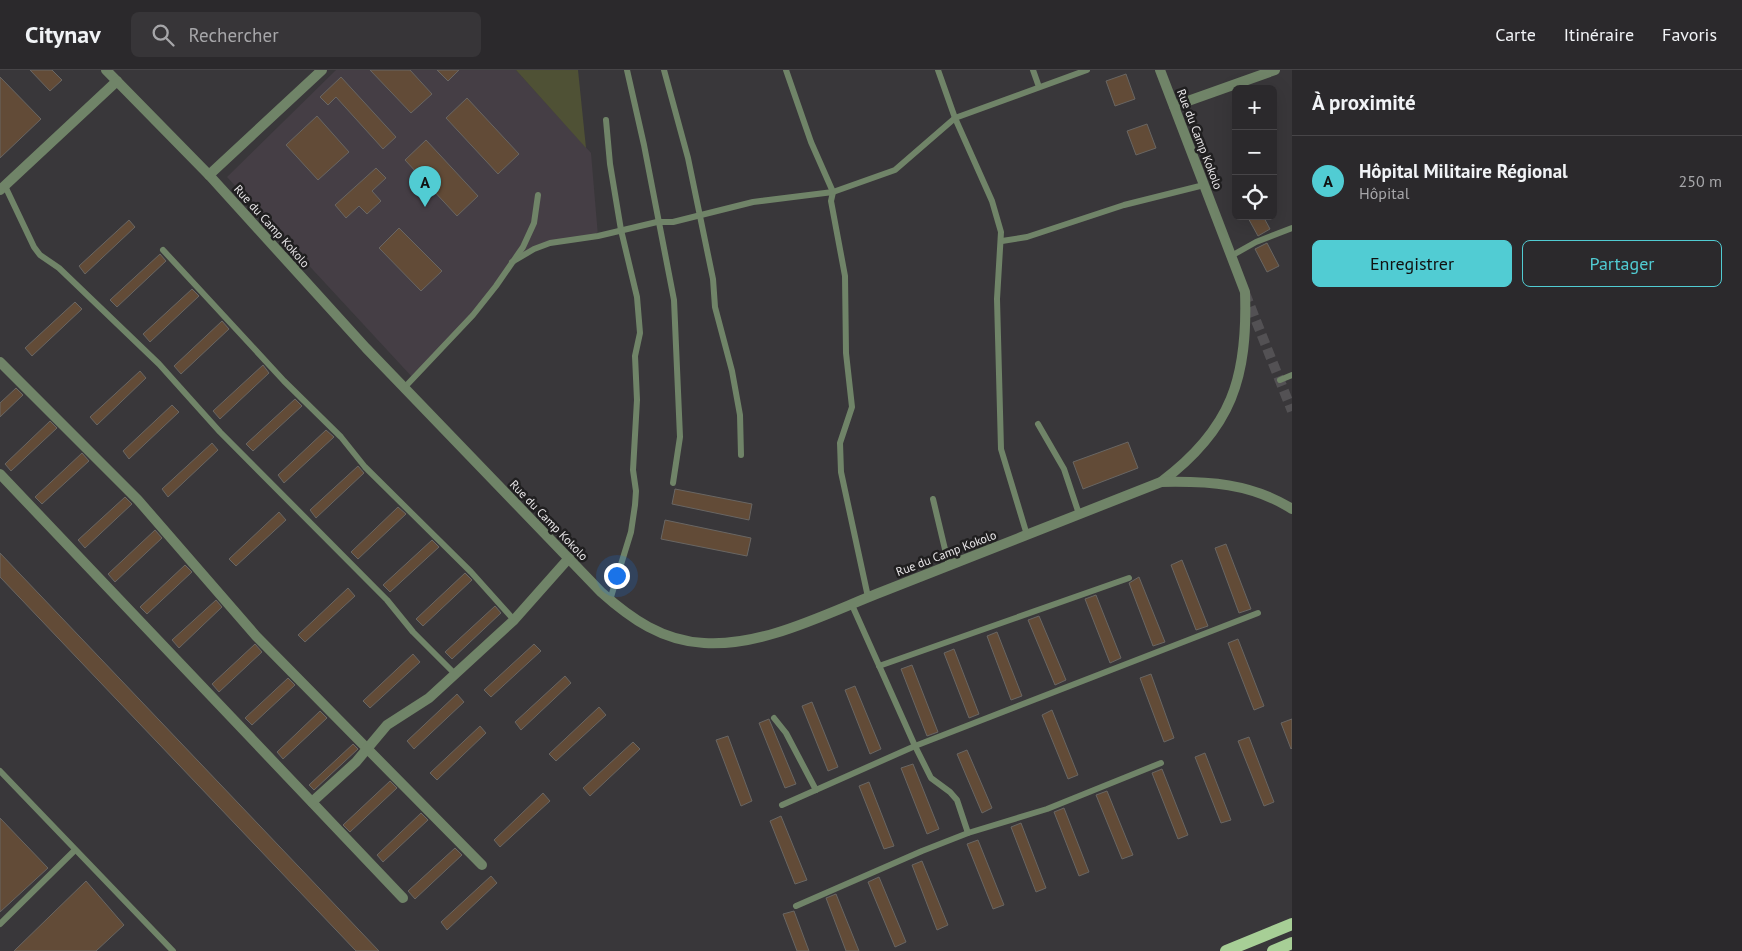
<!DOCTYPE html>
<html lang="fr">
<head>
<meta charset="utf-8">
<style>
  :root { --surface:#2b292c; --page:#373538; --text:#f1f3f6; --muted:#a6a6a9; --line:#474548; --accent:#51ccd3 }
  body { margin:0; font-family:"PT Sans",sans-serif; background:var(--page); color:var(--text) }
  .controls { position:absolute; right:15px; top:15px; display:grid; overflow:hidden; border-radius:8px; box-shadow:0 5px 20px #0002 }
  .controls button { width:45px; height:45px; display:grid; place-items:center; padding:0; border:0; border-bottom:1px solid var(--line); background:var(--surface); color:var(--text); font:25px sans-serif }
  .you { position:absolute; left:616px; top:505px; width:18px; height:18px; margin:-12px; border:4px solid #fff; border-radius:50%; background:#1a73e8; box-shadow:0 0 0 8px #1a73e833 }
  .badge { display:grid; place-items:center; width:32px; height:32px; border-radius:50%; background:var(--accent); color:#111; font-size:16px; font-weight:700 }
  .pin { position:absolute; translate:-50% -41px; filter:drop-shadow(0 1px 2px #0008) }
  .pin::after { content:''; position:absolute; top:26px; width:18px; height:15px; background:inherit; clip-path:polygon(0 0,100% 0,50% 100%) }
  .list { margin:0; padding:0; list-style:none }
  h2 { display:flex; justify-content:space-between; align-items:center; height:65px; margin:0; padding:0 20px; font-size:21px }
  h2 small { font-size:16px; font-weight:400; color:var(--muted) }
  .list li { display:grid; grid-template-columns:32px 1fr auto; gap:15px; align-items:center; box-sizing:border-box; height:90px; padding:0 20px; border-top:1px solid var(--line) }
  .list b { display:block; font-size:19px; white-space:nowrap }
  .list p { margin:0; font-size:16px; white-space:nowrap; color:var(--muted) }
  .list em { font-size:16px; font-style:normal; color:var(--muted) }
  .actions { display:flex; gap:10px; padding:15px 20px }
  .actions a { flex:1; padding:11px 0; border:1px solid var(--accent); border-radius:8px; text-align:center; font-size:18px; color:var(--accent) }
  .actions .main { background:var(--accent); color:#111 }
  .icon { flex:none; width:28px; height:28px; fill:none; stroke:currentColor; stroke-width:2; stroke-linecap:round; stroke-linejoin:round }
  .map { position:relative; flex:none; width:1292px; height:881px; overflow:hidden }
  header { display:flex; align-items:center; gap:30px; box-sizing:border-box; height:70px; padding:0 25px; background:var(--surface); border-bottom:1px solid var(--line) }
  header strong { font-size:24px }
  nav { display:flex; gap:28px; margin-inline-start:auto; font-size:18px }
  .search { width:350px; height:45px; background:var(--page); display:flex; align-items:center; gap:12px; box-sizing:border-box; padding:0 18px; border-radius:8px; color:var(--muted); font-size:19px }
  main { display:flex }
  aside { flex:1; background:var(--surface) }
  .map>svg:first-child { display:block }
  .built { fill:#453e45 }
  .green { fill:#4f5135 }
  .building { fill:#624b37; stroke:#696663 }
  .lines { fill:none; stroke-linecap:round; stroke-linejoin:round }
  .minor-tunnel { stroke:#535154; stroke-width:10; stroke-dasharray:10 5; stroke-linecap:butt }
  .service { stroke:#708468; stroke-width:6 }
  .minor { stroke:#708468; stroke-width:10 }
  .primary { stroke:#a7cf96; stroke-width:12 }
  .labels { text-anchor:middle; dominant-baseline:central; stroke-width:5; stroke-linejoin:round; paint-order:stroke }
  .street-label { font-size:12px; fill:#e9e7e9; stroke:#201f20 }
</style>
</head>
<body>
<header>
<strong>Citynav</strong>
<div class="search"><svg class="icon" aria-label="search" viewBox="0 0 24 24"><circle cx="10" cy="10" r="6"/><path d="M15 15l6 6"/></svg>Rechercher</div>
<nav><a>Carte</a><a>Itinéraire</a><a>Favoris</a></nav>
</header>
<main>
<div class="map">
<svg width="1292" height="881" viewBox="0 0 1292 881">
  <rect width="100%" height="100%" fill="#39373a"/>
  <path class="built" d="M336,0H516L591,83L598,166L550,173L512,192L496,216L413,308L227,107Z"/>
  <path class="green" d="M516,0H578L586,78Z"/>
  <g class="building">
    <path d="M30,0H52L62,10L50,21Z"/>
    <path d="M370,0H410L432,24L411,43Z"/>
    <path d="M437,0H459L448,11Z"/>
    <path d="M1126,4L1135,29L1115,36L1106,11Z"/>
    <path d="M0,7L41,49L0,88Z"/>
    <path d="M341,7L396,67L383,79L336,27L328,35L320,27Z"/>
    <path d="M467,28L519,84L498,104L446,48Z"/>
    <path d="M317,46L349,82L318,110L286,75Z"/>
    <path d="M1147,54L1156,78L1136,85L1127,61Z"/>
    <path d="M426,70L478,126L457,146L405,90Z"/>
    <path d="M376,98L386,108L372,121L381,131L367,144L359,136L346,148L335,135Z"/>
    <path d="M1247,146H1263L1270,159L1258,166Z"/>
    <path d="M129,150L135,157L85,204L79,196Z"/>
    <path d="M399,158L442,201L421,221L379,178Z"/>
    <path d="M1267,173L1279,196L1267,202L1255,179Z"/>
    <path d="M160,184L166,191L117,237L110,230Z"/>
    <path d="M192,219L199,226L150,272L143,264Z"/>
    <path d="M75,232L82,239L32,286L25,278Z"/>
    <path d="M222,251L229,259L181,304L174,296Z"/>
    <path d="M263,295L269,303L220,349L213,341Z"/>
    <path d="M140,301L146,308L97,355L90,347Z"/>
    <path d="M16,318L23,325L0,347V333Z"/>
    <path d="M295,329L302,336L253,381L246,374Z"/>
    <path d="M172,335L179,342L129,389L123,381Z"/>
    <path d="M50,351L57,358L11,401L5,394Z"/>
    <path d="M326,360L334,367L284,413L278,405Z"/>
    <path d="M1128,372L1138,398L1083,419L1073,392Z"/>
    <path d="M212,373L218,380L168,427L162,419Z"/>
    <path d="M82,383L89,391L42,434L35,427Z"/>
    <path d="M358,396L364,403L316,448L310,440Z"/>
    <path d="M675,419L752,434L749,450L672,434Z"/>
    <path d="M125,427L132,434L85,478L78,470Z"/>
    <path d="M398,437L406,444L358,489L351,482Z"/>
    <path d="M279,442L286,450L236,496L229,489Z"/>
    <path d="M665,450L751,468L747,486L661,469Z"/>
    <path d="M155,460L162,468L115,512L108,504Z"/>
    <path d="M432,470L439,477L390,522L383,515Z"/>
    <path d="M1226,474L1251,539L1239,543L1215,478Z"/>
    <path d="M0,483L379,881H356L0,507Z"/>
    <path d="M1182,490L1208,556L1196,560L1171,495Z"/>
    <path d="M185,495L192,502L147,544L140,537Z"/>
    <path d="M465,503L472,510L423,556L416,549Z"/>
    <path d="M1139,507L1165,572L1153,576L1129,513Z"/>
    <path d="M348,518L355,526L305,572L298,565Z"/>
    <path d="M1096,525L1121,588L1110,593L1085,529Z"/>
    <path d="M216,530L222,537L179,578L172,570Z"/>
    <path d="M495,536L501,543L452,589L445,582Z"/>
    <path d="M1039,546L1066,610L1055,615L1028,550Z"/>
    <path d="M997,562L1022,626L1011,630L987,566Z"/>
    <path d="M1238,569L1264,636L1254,640L1228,573Z"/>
    <path d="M255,574L262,582L219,622L212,614Z"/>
    <path d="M534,574L541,581L491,627L484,620Z"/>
    <path d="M954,579L979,644L969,648L944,583Z"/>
    <path d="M413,584L420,592L370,638L363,631Z"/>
    <path d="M912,595L938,662L927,666L901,599Z"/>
    <path d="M1151,604L1174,668L1164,672L1140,608Z"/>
    <path d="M565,606L571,613L521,660L515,652Z"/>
    <path d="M288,608L295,615L252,655L245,648Z"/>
    <path d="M855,616L881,679L870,684L845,620Z"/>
    <path d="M457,624L464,632L414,679L407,671Z"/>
    <path d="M812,632L838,697L828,701L802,636Z"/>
    <path d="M599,637L606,645L556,691L549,684Z"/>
    <path d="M1052,640L1078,705L1068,709L1042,645Z"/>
    <path d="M320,641L327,648L283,689L277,682Z"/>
    <path d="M769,649L796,714L785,718L759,653Z"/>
    <path d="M1292,649V678L1291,679L1281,653Z"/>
    <path d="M480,656L486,663L437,710L430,703Z"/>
    <path d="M728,666L752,731L741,736L716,670Z"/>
    <path d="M1249,667L1274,732L1264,736L1238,671Z"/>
    <path d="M633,672L640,679L590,726L583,718Z"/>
    <path d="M353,674L358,679L314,720L309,715Z"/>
    <path d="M967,680L992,738L982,743L957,684Z"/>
    <path d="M1205,683L1231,750L1221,753L1195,687Z"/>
    <path d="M913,694L939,759L927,764L901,698Z"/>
    <path d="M1162,699L1188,765L1178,769L1152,703Z"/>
    <path d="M390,711L397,718L350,762L343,755Z"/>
    <path d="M869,712L894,776L884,779L859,716Z"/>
    <path d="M1107,721L1133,785L1122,789L1096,725Z"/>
    <path d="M543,723L550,731L500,777L494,770Z"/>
    <path d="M1064,738L1089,802L1079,806L1054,742Z"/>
    <path d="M421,743L428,750L383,792L377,785Z"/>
    <path d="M781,746L807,810L795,814L770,751Z"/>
    <path d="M0,748L48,798L0,842Z"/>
    <path d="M1021,753L1046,818L1036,822L1011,757Z"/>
    <path d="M978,770L1004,835L993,839L967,774Z"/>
    <path d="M455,778L462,785L415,829L408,821Z"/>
    <path d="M922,791L948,855L937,860L912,795Z"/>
    <path d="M491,806L497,813L447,860L441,852Z"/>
    <path d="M879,807L906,872L895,877L868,812Z"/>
    <path d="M86,811L124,855L96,881H14Z"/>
    <path d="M836,824L859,881H846L826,828Z"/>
    <path d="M794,841L809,881H797L783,844Z"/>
  </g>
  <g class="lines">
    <path class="minor-tunnel" d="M1245,223L1292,341"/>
    <g class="service">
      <path d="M627,0L644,75L674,230L680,367L673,413"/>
      <path d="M664,0L688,88L713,209L715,237L732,301L740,345L741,385"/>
      <path d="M786,0L811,72L833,122L831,131L845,206L846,283L852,337L840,373L841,402L868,527"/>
      <path d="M938,0L955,48L992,131L1001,162L997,229L1001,379L1027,465"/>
      <path d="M1033,0L1039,17"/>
      <path d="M606,50L610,94L621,160L637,227L640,263L635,286L637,330L633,400L636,421L635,435L631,462L610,530"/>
      <path d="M5,116L34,177L40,185L59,198L159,294L220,362L387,530L413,562L454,603"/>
      <path d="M1002,171L1027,167L1124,135L1204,115"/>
      <path d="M163,180L284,311L341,367L365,397L471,502L514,550"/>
      <path d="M1231,186L1256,172L1292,158"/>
      <path d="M512,192L534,179L550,173L598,166L657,152H673L753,132L833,122L895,100L955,48L1087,0"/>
      <path d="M1280,310L1292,305"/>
      <path d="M404,318L473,245L496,216L523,177L534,153L538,125"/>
      <path d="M1038,354L1064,399L1079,444"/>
      <path d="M933,429L949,496"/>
      <path d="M852,535L915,676L931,708L950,722L957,730L968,763"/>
      <path d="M879,596L1129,508"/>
      <path d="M774,648L786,663L816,720"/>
      <path d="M0,701L173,881"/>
      <path d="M782,735L915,676L1258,543"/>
      <path d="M796,836L922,781L968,763L1047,739L1161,693"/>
      <path d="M0,854L75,780"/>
    </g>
    <g class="minor">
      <path d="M106,0L209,105L366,278L601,522C631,549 663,571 704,573C764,577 829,542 884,521C976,485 1069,448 1161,412C1232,359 1248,307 1245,222L1160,0"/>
      <path d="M1174,36L1275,0"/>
      <path d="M209,105L322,0"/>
      <path d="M0,120L117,11"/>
      <path d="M0,292L138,430L256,566L482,795"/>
      <path d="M0,404L403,828"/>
      <path d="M1161,412C1208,411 1251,413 1292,439"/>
      <path d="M312,732L356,692L387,655L429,628L514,550L569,488"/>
    </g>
    <g class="primary">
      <path d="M1226,881L1292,854"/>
      <path d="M1273,881L1292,873"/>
    </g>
  </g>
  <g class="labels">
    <g class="street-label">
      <text transform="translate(1200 69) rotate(69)">Rue du Camp Kokolo</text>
      <text transform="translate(272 156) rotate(48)">Rue du Camp Kokolo</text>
      <text transform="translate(549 450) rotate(46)">Rue du Camp Kokolo</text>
      <text transform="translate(946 483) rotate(-21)">Rue du Camp Kokolo</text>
    </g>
  </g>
</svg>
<div class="controls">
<button>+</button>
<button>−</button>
<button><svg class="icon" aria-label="locate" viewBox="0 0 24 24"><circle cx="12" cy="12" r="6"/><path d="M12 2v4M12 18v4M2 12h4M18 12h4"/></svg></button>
</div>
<div class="you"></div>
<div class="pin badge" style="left:425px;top:137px">A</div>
</div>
<aside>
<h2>À proximité<small></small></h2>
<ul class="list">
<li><span class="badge">A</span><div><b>Hôpital Militaire Régional</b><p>Hôpital</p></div><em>250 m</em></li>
</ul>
<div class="actions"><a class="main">Enregistrer</a><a>Partager</a></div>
</aside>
</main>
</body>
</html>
